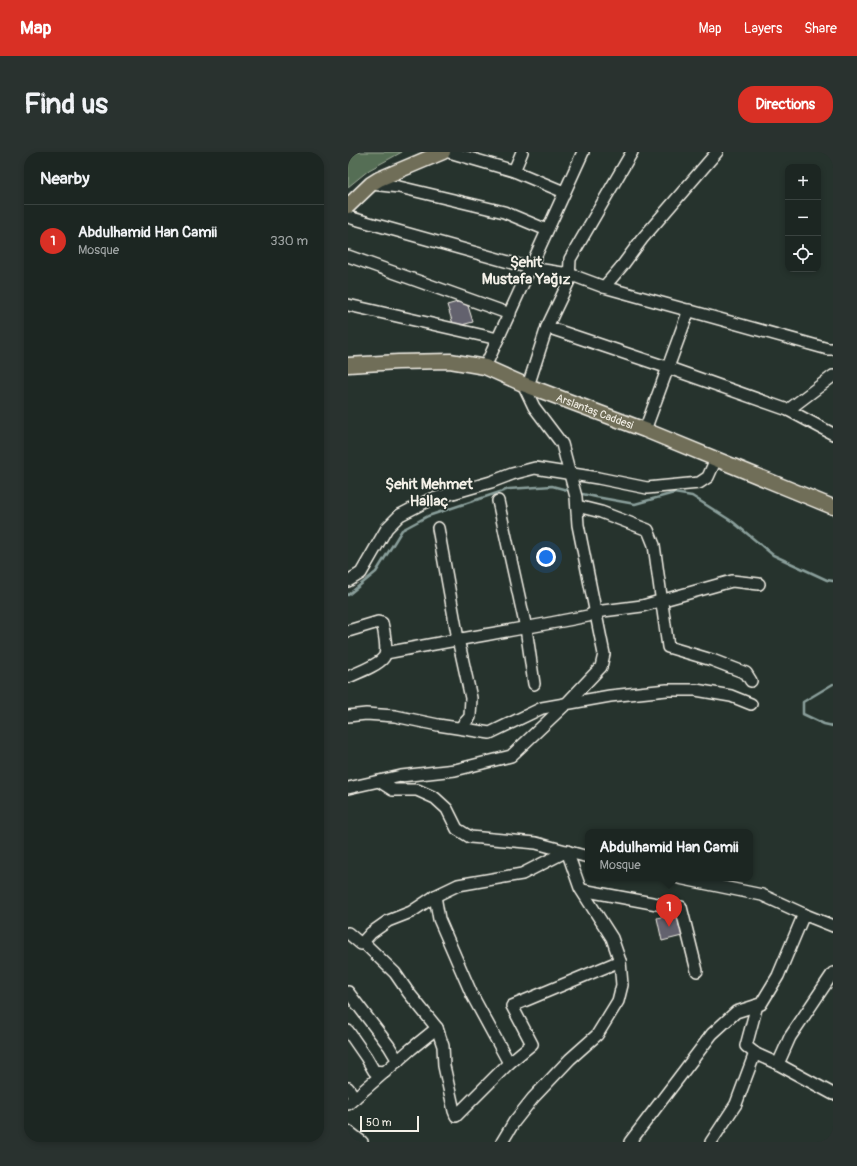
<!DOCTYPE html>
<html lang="en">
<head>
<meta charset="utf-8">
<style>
  :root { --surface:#1c2622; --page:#29322f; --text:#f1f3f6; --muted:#a0a5a5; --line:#3a4340; --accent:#d93025 }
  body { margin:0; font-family:Pangolin,sans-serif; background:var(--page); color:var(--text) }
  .controls { position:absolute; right:12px; top:12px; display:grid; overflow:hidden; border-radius:8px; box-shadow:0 2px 6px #0003 }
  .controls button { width:36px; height:36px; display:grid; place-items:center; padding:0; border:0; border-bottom:1px solid var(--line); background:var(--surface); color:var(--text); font:20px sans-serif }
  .scale { position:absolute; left:12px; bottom:10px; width:59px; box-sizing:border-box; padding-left:4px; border:2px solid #f4f1e8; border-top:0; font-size:11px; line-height:14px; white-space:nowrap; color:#f4f1e8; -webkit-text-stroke:3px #26332d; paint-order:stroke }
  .you { position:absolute; left:198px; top:405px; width:14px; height:14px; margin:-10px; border:3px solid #fff; border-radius:50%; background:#1a73e8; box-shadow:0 0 0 6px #1a73e833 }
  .badge { display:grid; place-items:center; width:26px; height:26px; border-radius:50%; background:var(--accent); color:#fff; font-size:13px; font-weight:700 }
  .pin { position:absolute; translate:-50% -33px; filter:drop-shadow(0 1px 2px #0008) }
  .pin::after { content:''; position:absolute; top:21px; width:14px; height:12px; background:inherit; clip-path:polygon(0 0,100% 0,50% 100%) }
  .popup { position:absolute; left:237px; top:677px; width:168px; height:52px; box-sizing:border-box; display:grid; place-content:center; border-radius:8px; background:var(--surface); filter:drop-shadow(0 1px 3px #0005); font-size:13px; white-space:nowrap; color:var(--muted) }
  .popup b { font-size:15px; color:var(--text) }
  .popup::after { content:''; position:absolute; left:50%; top:100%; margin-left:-8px; border:8px solid transparent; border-top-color:var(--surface) }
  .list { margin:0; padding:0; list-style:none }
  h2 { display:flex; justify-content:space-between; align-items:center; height:52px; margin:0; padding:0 16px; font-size:17px }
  h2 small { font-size:13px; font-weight:400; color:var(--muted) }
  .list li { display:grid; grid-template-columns:26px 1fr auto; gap:12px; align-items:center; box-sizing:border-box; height:72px; padding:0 16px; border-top:1px solid var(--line) }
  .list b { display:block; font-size:15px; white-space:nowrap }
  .list p { margin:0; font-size:13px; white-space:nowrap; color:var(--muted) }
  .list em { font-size:13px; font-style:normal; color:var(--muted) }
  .icon { flex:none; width:22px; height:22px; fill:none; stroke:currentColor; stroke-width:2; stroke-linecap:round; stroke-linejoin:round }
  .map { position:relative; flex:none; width:485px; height:990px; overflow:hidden; border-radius:16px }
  header { display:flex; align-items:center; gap:24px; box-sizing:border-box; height:56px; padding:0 20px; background:var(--accent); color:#fff }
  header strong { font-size:19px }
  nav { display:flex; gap:22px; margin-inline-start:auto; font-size:14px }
  .intro { display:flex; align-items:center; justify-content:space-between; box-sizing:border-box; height:96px; padding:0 24px }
  h1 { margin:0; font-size:28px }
  .button { padding:10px 18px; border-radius:16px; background:var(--accent); color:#fff; font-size:14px; font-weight:700 }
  main { display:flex; gap:24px; padding:0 24px }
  aside { flex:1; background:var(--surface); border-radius:16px; box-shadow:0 2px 6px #0003 }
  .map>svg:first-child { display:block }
  .green { fill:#546e55; stroke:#a4b09e }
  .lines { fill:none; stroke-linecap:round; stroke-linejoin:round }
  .stream { stroke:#8a9f9b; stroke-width:2.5 }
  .building { fill:#63626e; stroke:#f4f1e8 }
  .minor-casing { stroke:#f4f1e8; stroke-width:14 }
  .major-casing { stroke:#f4f1e8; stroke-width:17 }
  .minor { stroke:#26332d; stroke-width:11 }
  .major { stroke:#706e59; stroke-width:14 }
  .labels { text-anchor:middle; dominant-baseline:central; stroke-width:3.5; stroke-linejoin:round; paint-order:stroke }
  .street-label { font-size:11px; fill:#f4f1e8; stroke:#26332d }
  .district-label { font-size:15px; font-weight:bold; fill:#f4f1e8; stroke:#26332d }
</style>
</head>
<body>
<header>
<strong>Map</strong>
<nav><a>Map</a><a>Layers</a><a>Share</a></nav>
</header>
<div class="intro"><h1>Find us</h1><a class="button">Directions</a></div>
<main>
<aside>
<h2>Nearby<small></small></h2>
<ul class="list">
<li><span class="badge">1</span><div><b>Abdulhamid Han Camii</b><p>Mosque</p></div><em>330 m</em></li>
</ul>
</aside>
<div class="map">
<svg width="485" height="990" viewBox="0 0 485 990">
  <rect width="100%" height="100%" fill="#26332d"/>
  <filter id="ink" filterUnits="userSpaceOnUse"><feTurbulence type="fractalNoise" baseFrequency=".025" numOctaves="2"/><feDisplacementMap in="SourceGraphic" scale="8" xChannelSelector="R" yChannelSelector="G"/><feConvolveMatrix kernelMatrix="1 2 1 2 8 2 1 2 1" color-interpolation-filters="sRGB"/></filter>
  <g filter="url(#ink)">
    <path class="green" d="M0,0H54L21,18L0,35Z"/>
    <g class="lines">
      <g class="stream">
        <path d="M230,341L248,345L287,352L326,341L344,344L385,370L425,403L479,428L485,429"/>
        <path d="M0,443L28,420L54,378L80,364L161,337L204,334L223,339"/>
        <path d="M485,532L455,550V562L476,572L485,574"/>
      </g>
    </g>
    <g class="building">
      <path d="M113,149L120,154L125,170L106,175L99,153Z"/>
      <path d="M328,761L334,784L314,789L309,766Z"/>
    </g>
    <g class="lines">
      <defs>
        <g id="minor">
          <path d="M101,0L166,19L216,40"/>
          <path d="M166,19L174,0"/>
          <path d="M23,32L51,35L156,60L199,78"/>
          <path d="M0,65L182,116L221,122L256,135L480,197H485"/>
          <path d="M0,104L162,162"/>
          <path d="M256,135L274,114L294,87L369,0"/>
          <path d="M0,153L150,187"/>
          <path d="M199,175L321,216L440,258L485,282"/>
          <path d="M137,215L235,0"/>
          <path d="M180,234L199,175L221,129L222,107L284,0"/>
          <path d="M440,258L485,224"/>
          <path d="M297,278L341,158"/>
          <path d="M150,349L178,476L186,532"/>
          <path d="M229,354L253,360L300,378L306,393L320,495L364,508L398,521L403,529"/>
          <path d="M90,376L110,487L123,546L122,565L112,576"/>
          <path d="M0,429L13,421L39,376L52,363L81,348L143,330L164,322L187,316L250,326L299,336L351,331L360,325L368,307"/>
          <path d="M0,479L30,470L34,471C36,478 40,500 36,505C31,513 9,521 0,525"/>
          <path d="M38,501C105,488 173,477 240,464L247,460L294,454L384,429L411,432"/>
          <path d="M0,564L18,562L47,564L90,573L142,581L194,556L262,544L319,538H348L383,544L403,552"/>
          <path d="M31,629L45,638H69L87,646L99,657L109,677L122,685L188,691L240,705"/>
          <path d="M0,636L53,624L107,618L163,604L219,551L253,515L256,502L230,373L228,345L214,292L186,255L175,232"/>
          <path d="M331,726L414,743L460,764L485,774"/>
          <path d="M234,738L320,754L333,755L349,819"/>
          <path d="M0,781L13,792L23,781L40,769L63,760L87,744L110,733L174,722L219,699L232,736L264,786L272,809L274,833L270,849L249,883L222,907L185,946L166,970L154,990"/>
          <path d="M15,790L47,821L60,840L89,876L95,894L96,914L106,959L108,964L161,911L124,843L91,767L87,744"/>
          <path d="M0,840L41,894L50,909"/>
          <path d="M409,853L398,894L408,902L428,911L485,942"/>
          <path d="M0,879L18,905L26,919L37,920"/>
          <path d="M161,911L184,892L164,854L272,809"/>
          <path d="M430,912L442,885L485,821"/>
          <path d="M0,936L7,946"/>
          <path d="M0,952L63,897L89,876"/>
          <path d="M0,979L14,990"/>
          <path d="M282,990L364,882L388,860L413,852L430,824L456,762"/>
          <path d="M363,990L388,952L407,901"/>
        </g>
        <g id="major">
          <path d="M0,54L23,32L31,27L95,0"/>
          <path id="s1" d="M0,213L50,210L102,209L137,215L175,232L297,278L485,355"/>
        </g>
      </defs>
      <use href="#minor" class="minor-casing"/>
      <use href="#major" class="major-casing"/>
      <use href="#minor" class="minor"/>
      <use href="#major" class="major"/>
    </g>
  </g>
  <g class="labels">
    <g class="street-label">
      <text stroke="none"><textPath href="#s1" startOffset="256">Arslantaş Caddesi</textPath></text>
    </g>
    <g class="district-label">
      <text x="178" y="110">Şehit<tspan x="178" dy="17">Mustafa Yağız</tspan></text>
      <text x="81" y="332">Şehit Mehmet<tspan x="81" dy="17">Hallaç</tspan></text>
    </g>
  </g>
</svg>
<div class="controls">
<button>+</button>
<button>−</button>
<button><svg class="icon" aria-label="locate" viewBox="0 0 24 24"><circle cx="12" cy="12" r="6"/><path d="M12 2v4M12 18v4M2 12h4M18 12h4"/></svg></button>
</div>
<div class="scale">50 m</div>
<div class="you"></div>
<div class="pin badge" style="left:321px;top:775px">1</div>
<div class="popup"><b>Abdulhamid Han Camii</b>Mosque</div>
</div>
</main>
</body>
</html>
